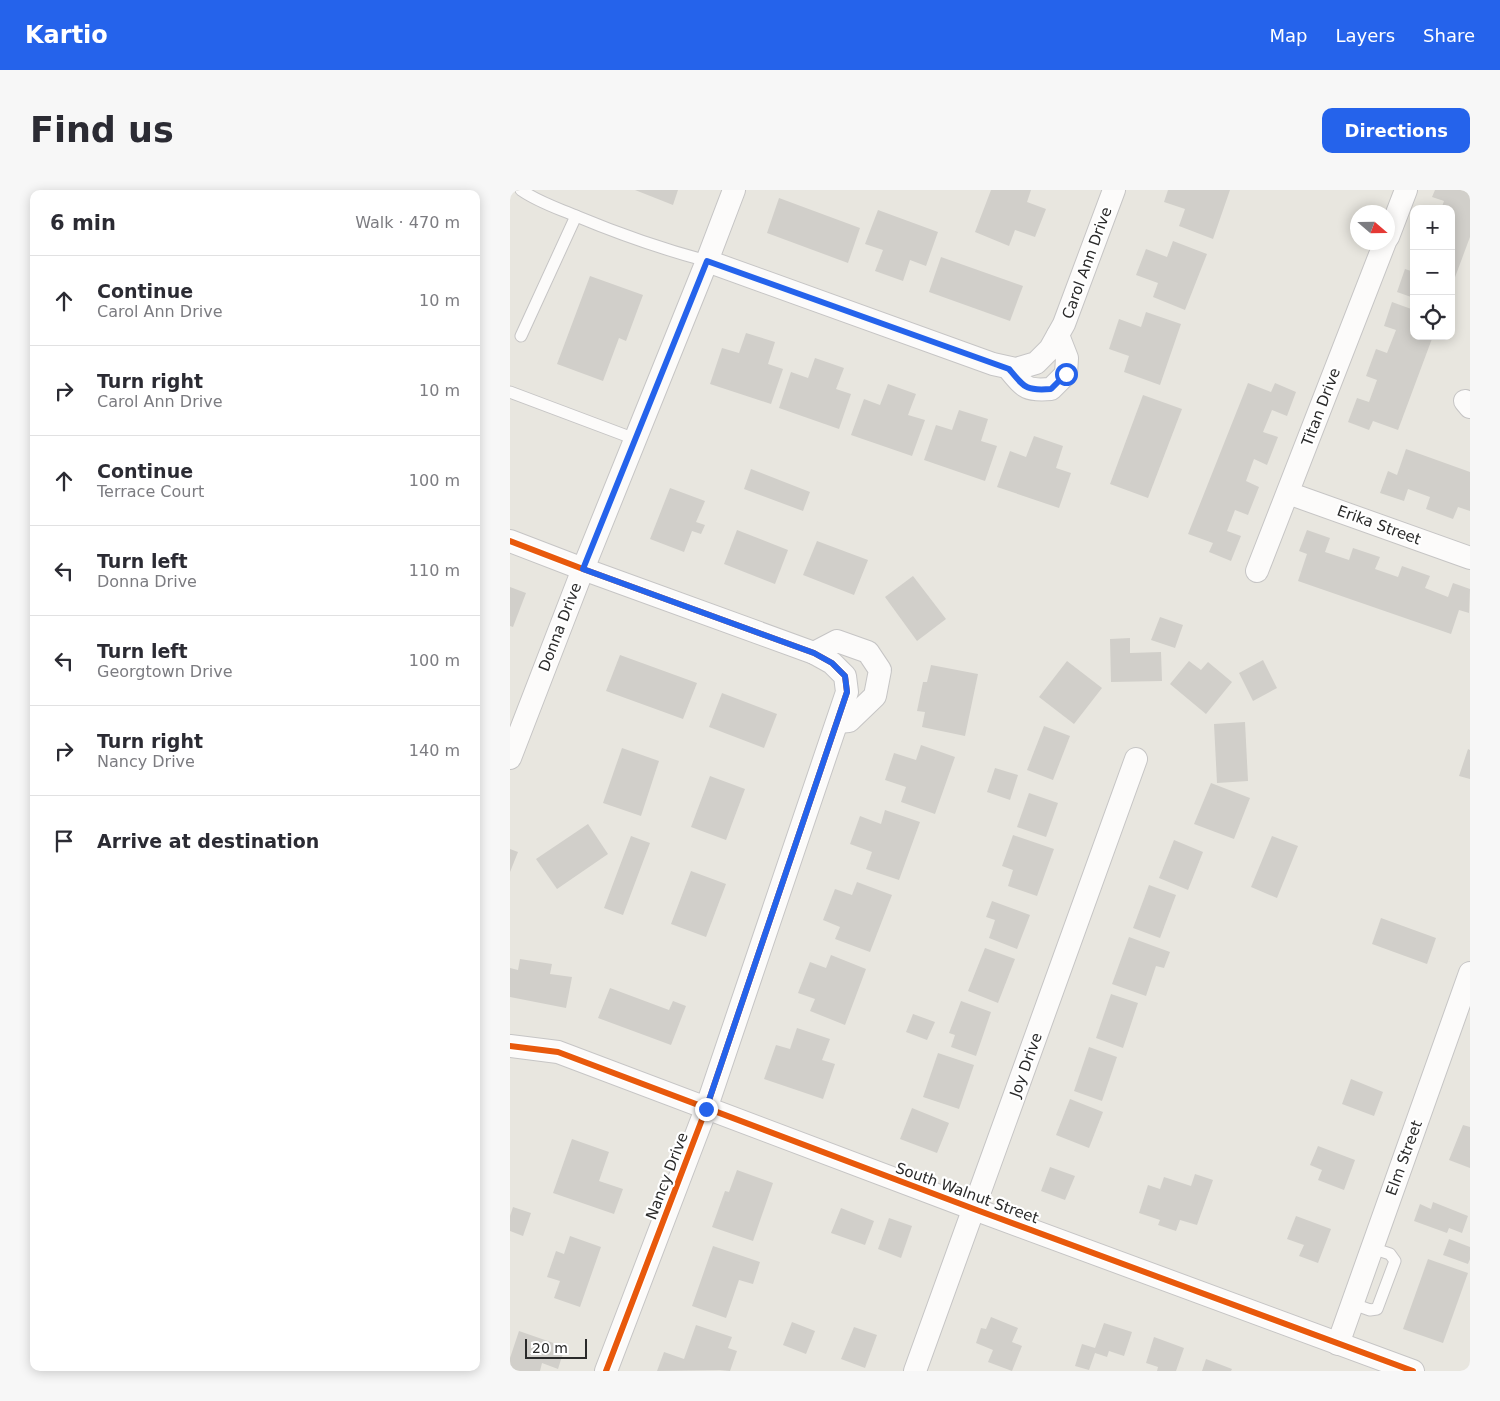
<!DOCTYPE html>
<html lang="en">
<head>
<meta charset="utf-8">
<style>
  :root { --surface:#fff; --page:#f7f7f7; --text:#2b2b33; --muted:#7c7c81; --line:#e1e1e2; --accent:#2563eb }
  body { margin:0; font-family:"DejaVu Sans",sans-serif; background:var(--page); color:var(--text) }
  .controls { position:absolute; right:15px; top:15px; display:grid; overflow:hidden; border-radius:10px; box-shadow:0 2px 12px #0003 }
  .controls button { width:45px; height:45px; display:grid; place-items:center; padding:0; border:0; border-bottom:1px solid var(--line); background:var(--surface); color:var(--text); font:25px sans-serif }
  .compass { position:absolute; left:840px; top:15px; width:45px; height:45px; border-radius:50%; background:var(--surface); box-shadow:0 2px 12px #0003; rotate:110deg }
  .scale { position:absolute; left:15px; bottom:12px; width:62px; box-sizing:border-box; padding-left:5px; border:2px solid #2a2a2a; border-top:0; font-size:14px; line-height:18px; white-space:nowrap; color:#2a2a2a; -webkit-text-stroke:4px #fff; paint-order:stroke }
  .stop { position:absolute; width:15px; height:15px; margin:-11px; border:4px solid #2563eb; border-radius:50%; background:#fff }
  .stop.end { background:#2563eb; border-color:#fff; box-shadow:0 1px 5px #0008 }
  .list { margin:0; padding:0; list-style:none }
  h2 { display:flex; justify-content:space-between; align-items:center; height:65px; margin:0; padding:0 20px; font-size:21px }
  h2 small { font-size:16px; font-weight:400; color:var(--muted) }
  .list li { display:grid; grid-template-columns:32px 1fr auto; gap:15px; align-items:center; box-sizing:border-box; height:90px; padding:0 20px; border-top:1px solid var(--line) }
  .list b { display:block; font-size:19px; white-space:nowrap }
  .list p { margin:0; font-size:16px; white-space:nowrap; color:var(--muted) }
  .list em { font-size:16px; font-style:normal; color:var(--muted) }
  .icon { flex:none; width:28px; height:28px; fill:none; stroke:currentColor; stroke-width:2; stroke-linecap:round; stroke-linejoin:round }
  .map { position:relative; flex:none; width:960px; height:1181px; overflow:hidden; border-radius:10px }
  header { display:flex; align-items:center; gap:30px; box-sizing:border-box; height:70px; padding:0 25px; background:var(--accent); color:#fff }
  header strong { font-size:24px }
  nav { display:flex; gap:28px; margin-inline-start:auto; font-size:18px }
  .intro { display:flex; align-items:center; justify-content:space-between; box-sizing:border-box; height:120px; padding:0 30px }
  h1 { margin:0; font-size:35px }
  .button { padding:12px 22px; border-radius:10px; background:var(--accent); color:#fff; font-size:18px; font-weight:700 }
  main { display:flex; gap:30px; padding:0 30px }
  aside { flex:1; background:var(--surface); border-radius:10px; box-shadow:0 2px 12px #0003 }
  .map>svg:first-child { display:block }
  .building { fill:#d1cfca }
  .lines { fill:none; stroke-linecap:round; stroke-linejoin:round }
  .service-casing { stroke:#c6c5c5; stroke-width:13 }
  .minor-casing { stroke:#c6c5c5; stroke-width:24 }
  .service { stroke:#fcfbfa; stroke-width:11 }
  .minor { stroke:#fcfbfa; stroke-width:22 }
  .cycleway-casing { stroke:#fff; stroke-width:9 }
  .cycleway { stroke:#e8590c; stroke-width:6 }
  .route { stroke:#2563eb; stroke-width:6 }
  .labels { text-anchor:middle; dominant-baseline:central; stroke-width:4.5; stroke-linejoin:round; paint-order:stroke }
  .street-label { font-size:15px; fill:#2a2a2a; stroke:#fff }
</style>
</head>
<body>
<header>
<strong>Kartio</strong>
<nav><a>Map</a><a>Layers</a><a>Share</a></nav>
</header>
<div class="intro"><h1>Find us</h1><a class="button">Directions</a></div>
<main>
<aside>
<h2>6 min<small>Walk · 470 m</small></h2>
<ul class="list">
<li><svg class="icon" aria-label="ahead" viewBox="0 0 24 24"><path d="M12 20V5M6 11l6-6 6 6"/></svg><div><b>Continue</b><p>Carol Ann Drive</p></div><em>10 m</em></li>
<li><svg class="icon" aria-label="right" viewBox="0 0 24 24"><path d="M7 20v-9h11M14 6l5 5-5 5"/></svg><div><b>Turn right</b><p>Carol Ann Drive</p></div><em>10 m</em></li>
<li><svg class="icon" aria-label="ahead" viewBox="0 0 24 24"><path d="M12 20V5M6 11l6-6 6 6"/></svg><div><b>Continue</b><p>Terrace Court</p></div><em>100 m</em></li>
<li><svg class="icon" aria-label="left" viewBox="0 0 24 24"><path d="M17 20v-9H6M10 6l-5 5 5 5"/></svg><div><b>Turn left</b><p>Donna Drive</p></div><em>110 m</em></li>
<li><svg class="icon" aria-label="left" viewBox="0 0 24 24"><path d="M17 20v-9H6M10 6l-5 5 5 5"/></svg><div><b>Turn left</b><p>Georgtown Drive</p></div><em>100 m</em></li>
<li><svg class="icon" aria-label="right" viewBox="0 0 24 24"><path d="M7 20v-9h11M14 6l5 5-5 5"/></svg><div><b>Turn right</b><p>Nancy Drive</p></div><em>140 m</em></li>
<li><svg class="icon" aria-label="arrive" viewBox="0 0 24 24"><path d="M6 21V4h12l-3 4 3 4H6"/></svg><div><b>Arrive at destination</b></div></li>
</ul>
</aside>
<div class="map">
<svg width="960" height="1181" viewBox="0 0 960 1181">
  <rect width="100%" height="100%" fill="#e8e6df"/>
  <g class="building">
    <path d="M125,0H168L163,15Z"/>
    <path d="M481,0H521L517,12L536,19L525,47L505,40L499,56L465,42Z"/>
    <path d="M658,0H720L703,49L669,36L675,19L654,12Z"/>
    <path d="M925,0H951L960,3V47L941,98V19H931L934,11L922,7Z"/>
    <path d="M269,8L350,38L338,73L257,43Z"/>
    <path d="M368,20L428,42L416,76L400,70L393,91L365,81L373,60L355,54Z"/>
    <path d="M663,51L697,64L675,120L643,107L648,93L626,85L636,59L657,67Z"/>
    <path d="M431,67L513,96L500,131L419,102Z"/>
    <path d="M895,79L904,82V108L887,102Z"/>
    <path d="M80,86L133,105L116,151L109,148L93,191L47,174Z"/>
    <path d="M882,112L904,120L901,129L904,130V146H923L888,240L863,231L859,240L838,232L847,208L859,212L867,190L856,186L866,159L877,163L886,140L874,136Z"/>
    <path d="M636,122L671,134L650,195L614,182L619,166L599,159L609,129L631,137Z"/>
    <path d="M236,143L265,152L258,174L273,179L261,214L200,194L212,158L229,163Z"/>
    <path d="M305,168L334,178L326,199L341,204L329,239L269,218L281,182L298,188Z"/>
    <path d="M738,193L761,202L765,193L786,202L777,226L762,220L753,242L768,247L757,275L744,269L736,291L749,297L738,325L725,320L717,341L731,346L721,371L699,362L703,353L678,344Z"/>
    <path d="M378,194L406,204L398,225L415,230L402,266L341,245L354,209L370,215Z"/>
    <path d="M633,205L672,219L638,308L600,294Z"/>
    <path d="M449,220L478,229L471,251L487,256L475,291L414,270L426,235L442,240Z"/>
    <path d="M524,246L553,256L546,278L561,283L549,318L487,297L500,261L516,267Z"/>
    <path d="M896,259L960,282V321L948,317L943,329L916,319L920,307L898,299L894,311L870,303L878,281L887,285Z"/>
    <path d="M241,279L300,302L293,321L234,299Z"/>
    <path d="M160,298L195,311L186,332L195,335L191,344L182,341L174,362L140,349Z"/>
    <path d="M227,340L278,360L265,394L214,374Z"/>
    <path d="M797,340L820,348L815,362L839,370L843,358L870,367L865,379L888,387L892,376L920,386L915,398L938,407L943,393L960,399L959,423L949,420L941,444L788,391L797,364L789,361Z"/>
    <path d="M307,351L358,370L344,405L293,385Z"/>
    <path d="M403,386L436,429L407,451L375,407Z"/>
    <path d="M0,397L16,403L3,437L0,436Z"/>
    <path d="M650,427L673,435L665,458L641,450Z"/>
    <path d="M620,448V463L651,462L652,491L601,492L600,449Z"/>
    <path d="M110,465L187,493L173,529L96,501Z"/>
    <path d="M753,470L767,498L743,511L729,483Z"/>
    <path d="M557,471L592,498L564,534L529,507Z"/>
    <path d="M679,471L691,480L698,472L722,492L696,524L660,494Z"/>
    <path d="M421,475L468,484L455,546L412,537L415,522L407,521L413,492H417Z"/>
    <path d="M212,503L267,524L254,558L199,537Z"/>
    <path d="M735,532L738,591L707,593L704,534Z"/>
    <path d="M534,536L560,546L543,590L517,580Z"/>
    <path d="M411,555L445,567L425,624L391,612L396,597L375,590L384,563L406,570Z"/>
    <path d="M112,558L149,571L131,626L93,613Z"/>
    <path d="M958,559L960,560V589L949,586Z"/>
    <path d="M485,578L508,585L500,610L477,602Z"/>
    <path d="M200,586L235,599L216,650L181,637Z"/>
    <path d="M701,593L740,608L724,649L684,634Z"/>
    <path d="M519,603L548,613L536,647L507,637Z"/>
    <path d="M375,620L410,632L389,690L356,679L362,662L340,654L350,626L371,634Z"/>
    <path d="M78,634L98,664L47,699L26,669Z"/>
    <path d="M503,645L544,659L527,706L498,696L503,680L492,676Z"/>
    <path d="M121,646L140,653L113,725L94,718Z"/>
    <path d="M762,646L788,656L767,708L741,697Z"/>
    <path d="M664,650L693,662L678,700L649,688Z"/>
    <path d="M0,659L8,662L0,682Z"/>
    <path d="M181,681L216,694L196,747L161,734Z"/>
    <path d="M347,692L382,705L360,762L325,749L330,737L313,730L325,699L342,705Z"/>
    <path d="M639,695L666,705L650,748L623,738Z"/>
    <path d="M482,711L520,725L507,759L479,748L485,730L476,727Z"/>
    <path d="M871,728L926,748L917,774L862,754Z"/>
    <path d="M619,747L660,762L654,778L646,776L636,806L602,794Z"/>
    <path d="M475,758L505,769L488,813L458,801Z"/>
    <path d="M321,765L356,779L335,835L300,821L305,809L288,803L300,772L316,778Z"/>
    <path d="M10,769L42,774L40,784L62,787L56,818L0,807V778L8,780Z"/>
    <path d="M100,798L159,820L163,811L176,816L161,855L88,828Z"/>
    <path d="M601,804L628,813L613,858L586,848Z"/>
    <path d="M451,811L481,822L466,866L441,857L445,845L439,843Z"/>
    <path d="M403,824L425,832L417,850L396,842Z"/>
    <path d="M287,838L320,849L312,870L325,874L313,909L254,889L266,855L280,859Z"/>
    <path d="M579,857L607,867L592,911L564,901Z"/>
    <path d="M428,863L464,875L449,919L413,907Z"/>
    <path d="M841,889L873,902L864,926L832,914Z"/>
    <path d="M560,909L593,922L579,958L546,945Z"/>
    <path d="M402,918L439,933L427,963L390,949Z"/>
    <path d="M953,935L960,937V978L939,970Z"/>
    <path d="M62,949L99,962L89,991L113,999L104,1024L43,1003Z"/>
    <path d="M808,956L845,970L834,1000L808,990L812,980L800,975Z"/>
    <path d="M540,977L565,986L555,1010L531,1001Z"/>
    <path d="M227,980L263,993L243,1051L202,1037L215,1001L219,1002Z"/>
    <path d="M685,984L703,990L687,1035L670,1030L666,1041L648,1035L650,1030L629,1023L638,995L650,999L654,987L681,996Z"/>
    <path d="M923,1012L958,1026L952,1043L939,1038L937,1043L904,1031L910,1014L921,1019Z"/>
    <path d="M3,1017L21,1023L13,1046L0,1041V1026Z"/>
    <path d="M331,1018L364,1031L355,1055L321,1043Z"/>
    <path d="M786,1026L821,1039L808,1073L789,1066L794,1055L777,1049Z"/>
    <path d="M379,1028L402,1036L391,1068L368,1059Z"/>
    <path d="M60,1046L91,1057L70,1117L44,1108L50,1091L37,1087L46,1061L54,1064Z"/>
    <path d="M939,1049L960,1057V1069L958,1074L933,1065Z"/>
    <path d="M203,1056L250,1072L243,1094L229,1090L216,1128L182,1116Z"/>
    <path d="M918,1069L958,1083L933,1153L893,1139Z"/>
    <path d="M481,1127L508,1138L502,1152L512,1156L502,1181L478,1172L483,1160L466,1153L471,1138L476,1139Z"/>
    <path d="M282,1132L305,1141L296,1164L273,1155Z"/>
    <path d="M594,1133L622,1142L614,1166L599,1161L597,1167L585,1163L579,1180L565,1176L572,1154L585,1158Z"/>
    <path d="M186,1135L222,1147L218,1158L227,1161L220,1181L210,1180L147,1181L154,1162L174,1169Z"/>
    <path d="M344,1137L367,1145L355,1178L331,1169Z"/>
    <path d="M9,1141L55,1157L48,1179L32,1173L30,1181H0V1168Z"/>
    <path d="M644,1147L674,1158L666,1181H647L648,1177L636,1173Z"/>
    <path d="M696,1169L722,1179L721,1181H692Z"/>
  </g>
  <g class="lines">
    <defs>
      <g id="service">
        <path d="M11,0C28,12 47,18 66,26C109,44 152,59 197,71"/>
        <path d="M11,146L66,26"/>
        <path d="M0,202L125,249"/>
        <path d="M843,1114L860,1120L867,1119L885,1071L880,1064L862,1058"/>
      </g>
      <g id="minor">
        <path d="M878,47L896,0"/>
        <path d="M197,71L483,174L506,179L526,173L540,159L554,134L604,0"/>
        <path d="M499,179C515,198 516,201 541,199L556,184L557,168L548,145"/>
        <path d="M955,211L960,217"/>
        <path d="M778,303L960,368"/>
        <path d="M0,351L73,379L304,463L322,473L335,486L337,502L196,919L96,1181"/>
        <path d="M747,381L875,52"/>
        <path d="M304,463L327,451L358,462L370,480L365,506L339,531L328,532"/>
        <path d="M0,568L73,379L197,71L224,0"/>
        <path d="M0,856L48,862L464,1019L903,1181"/>
        <path d="M828,1154L960,783"/>
        <path d="M405,1181L626,569"/>
      </g>
    </defs>
    <use href="#service" class="service-casing"/>
    <use href="#minor" class="minor-casing"/>
    <use href="#service" class="service"/>
    <use href="#minor" class="minor"/>
    <defs>
      <g id="cycleway">
        <path d="M0,351L73,379L304,463L322,473L335,486L337,502L196,919L96,1181"/>
        <path d="M0,856L48,862L464,1019L903,1181"/>
      </g>
    </defs>
    <use href="#cycleway" class="cycleway-casing"/>
    <use href="#cycleway" class="cycleway"/>
  </g>
  <g class="lines">
    <path class="route" d="M196,919L337,502L335,486L322,473L304,463L73,379L197,71L499,179C515,198 516,201 541,199L556,184"/>
  </g>
  <g class="labels">
    <g class="street-label">
      <text transform="translate(577 73) rotate(-70)">Carol Ann Drive</text>
      <text transform="translate(811 217) rotate(-69)">Titan Drive</text>
      <text transform="translate(869 335) rotate(20)">Erika Street</text>
      <text transform="translate(50 437) rotate(-69)">Donna Drive</text>
      <text transform="translate(516 875) rotate(-70)">Joy Drive</text>
      <text transform="translate(894 968) rotate(-70)">Elm Street</text>
      <text transform="translate(157 986) rotate(-69)">Nancy Drive</text>
      <text transform="translate(457 1003) rotate(20)">South Walnut Street</text>
    </g>
  </g>
</svg>
<div class="controls">
<button>+</button>
<button>−</button>
<button><svg class="icon" aria-label="locate" viewBox="0 0 24 24"><circle cx="12" cy="12" r="6"/><path d="M12 2v4M12 18v4M2 12h4M18 12h4"/></svg></button>
</div>
<svg class="compass" viewBox="-18 -18 36 36"><path d="M0-13l5 13h-10z" fill="#e53935"/><path d="M0 13l5-13h-10z" fill="#7c7c81"/></svg>
<div class="scale">20 m</div>
<div class="stop" style="left:556px;top:184px"></div>
<div class="stop end" style="left:196px;top:919px"></div>
</div>
</main>
</body>
</html>
